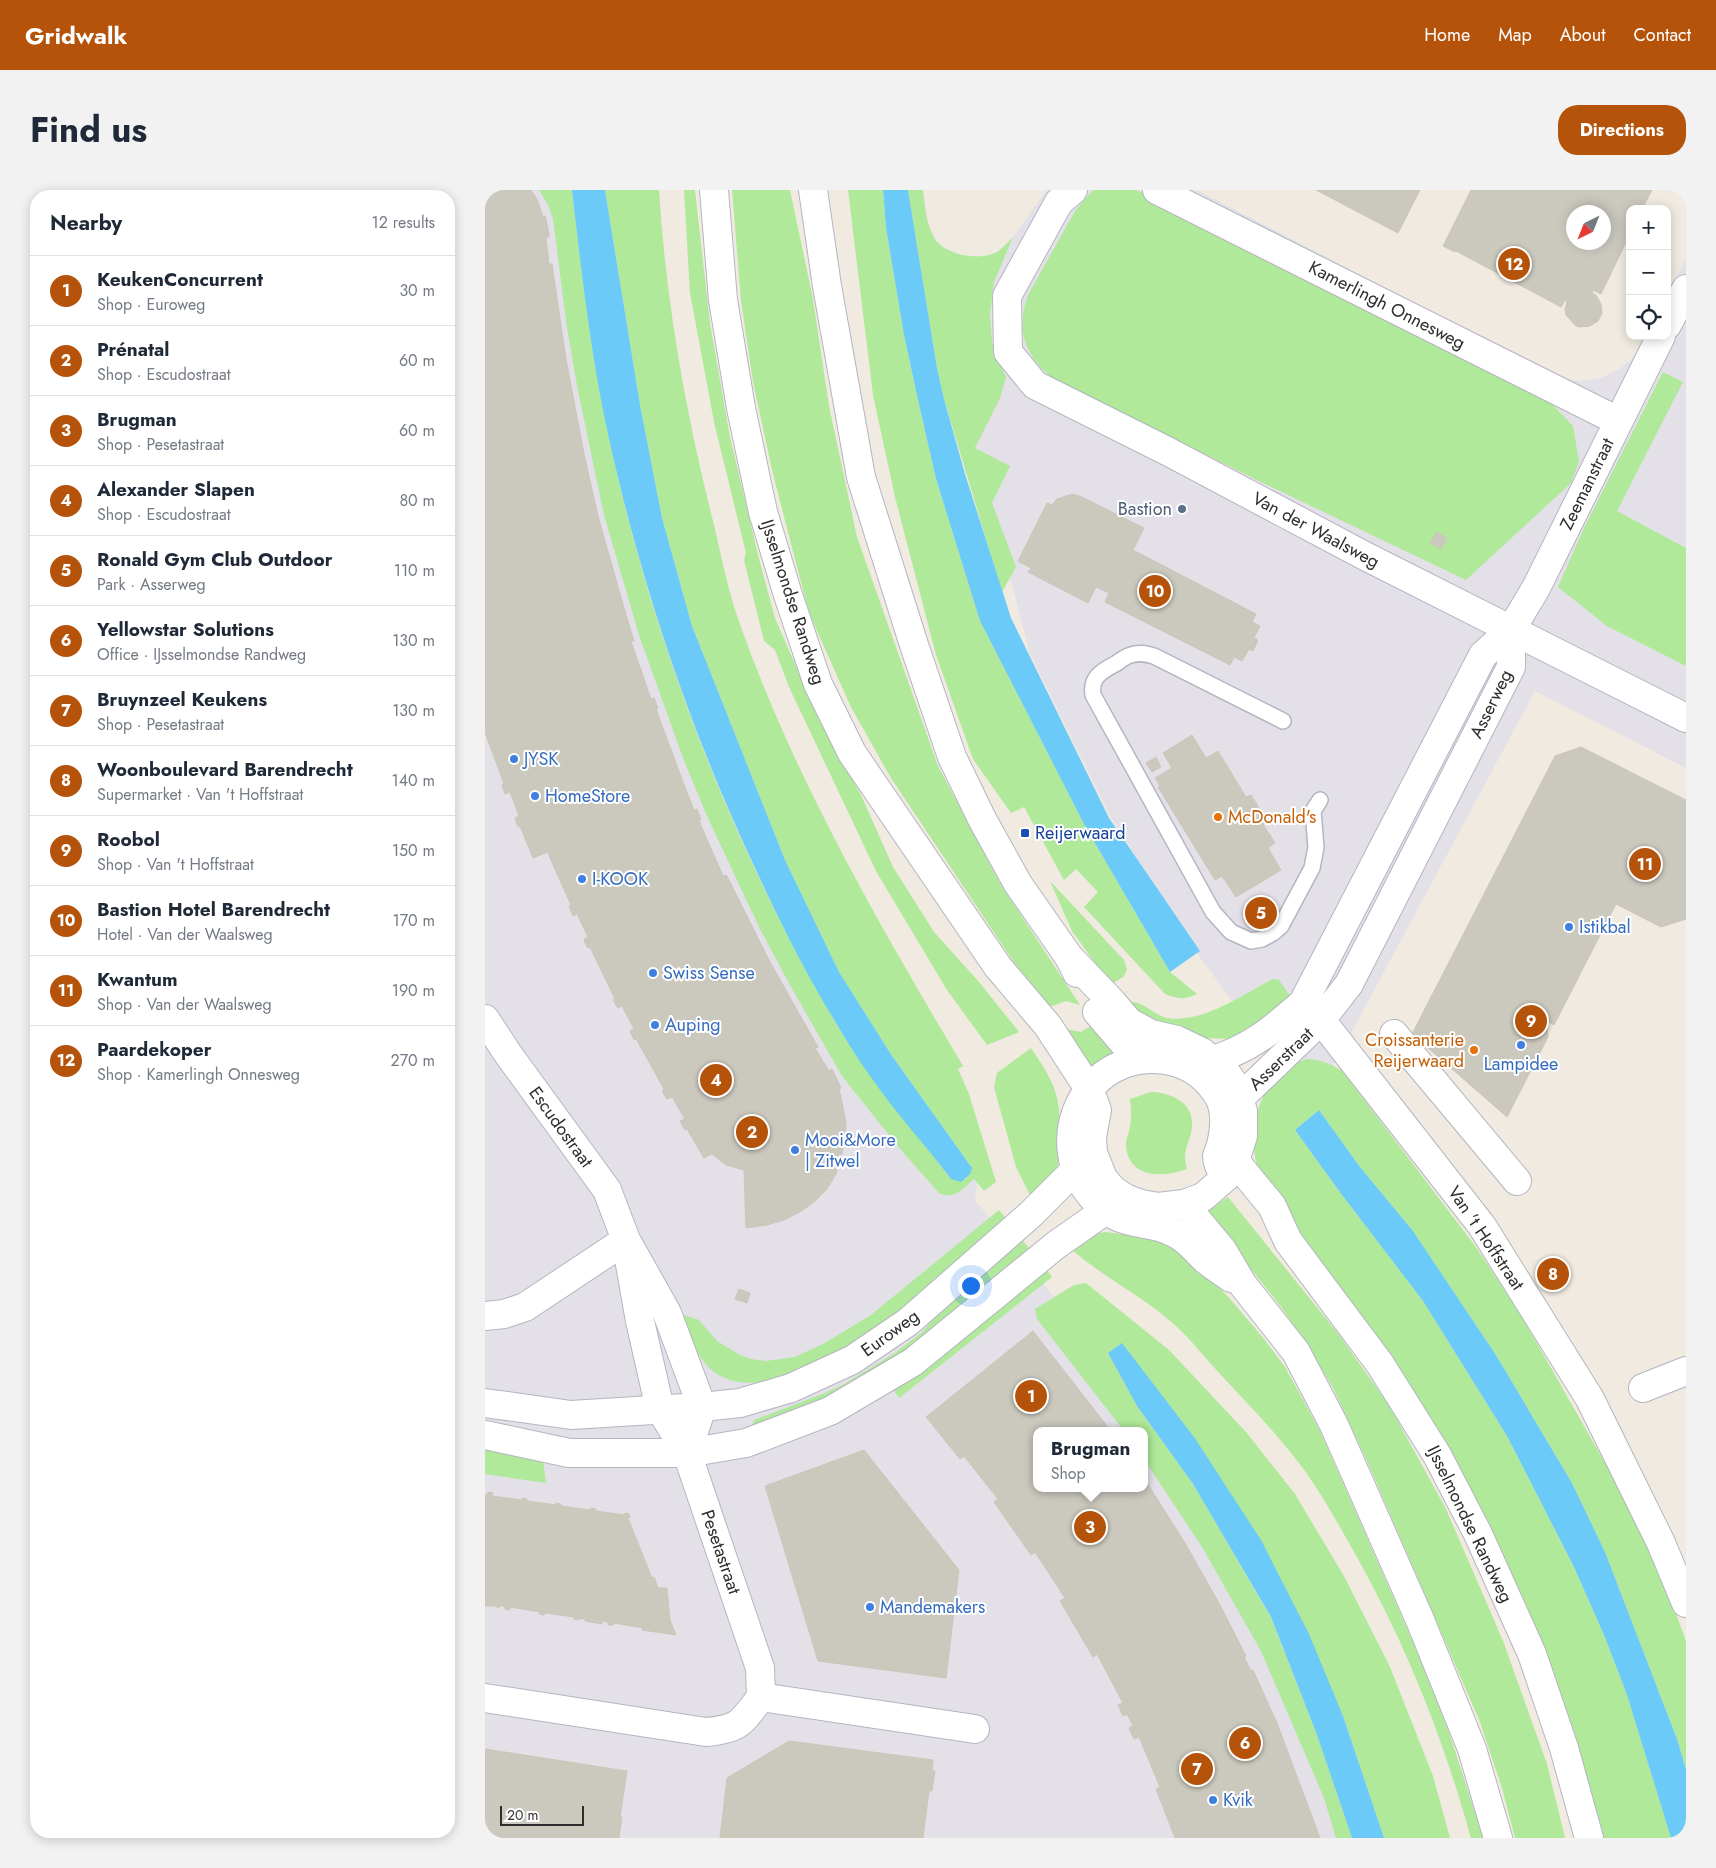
<!DOCTYPE html>
<html lang="en">
<head>
<meta charset="utf-8">
<style>
  :root { --surface:#fff; --page:#f2f2f3; --text:#1f2937; --muted:#747a83; --line:#e0e1e3; --accent:#b45309 }
  body { margin:0; font-family:Jost,sans-serif; background:var(--page); color:var(--text) }
  .controls { position:absolute; right:15px; top:15px; display:grid; overflow:hidden; border-radius:10px; box-shadow:0 2px 12px #0003 }
  .controls button { width:45px; height:45px; display:grid; place-items:center; padding:0; border:0; border-bottom:1px solid var(--line); background:var(--surface); color:var(--text); font:25px sans-serif }
  .compass { position:absolute; left:1081px; top:15px; width:45px; height:45px; border-radius:50%; background:var(--surface); box-shadow:0 2px 12px #0003; rotate:223deg }
  .scale { position:absolute; left:15px; bottom:12px; width:84px; box-sizing:border-box; padding-left:5px; border:2px solid #2e2e2e; border-top:0; font-size:14px; line-height:18px; white-space:nowrap; color:#2e2e2e; -webkit-text-stroke:4px #fff; paint-order:stroke }
  .you { position:absolute; left:485px; top:1095px; width:18px; height:18px; margin:-12px; border:4px solid #fff; border-radius:50%; background:#1a73e8; box-shadow:0 0 0 8px #1a73e833 }
  .badge { display:grid; place-items:center; width:32px; height:32px; border-radius:50%; background:var(--accent); color:#fff; font-size:16px; font-weight:700 }
  .pin { position:absolute; translate:-50% -50%; border:2px solid #fff; box-shadow:0 1px 5px #0006 }
  .popup { position:absolute; left:548px; top:1237px; width:115px; height:65px; box-sizing:border-box; display:grid; place-content:center; border-radius:10px; background:var(--surface); filter:drop-shadow(0 1px 4px #0005); font-size:16px; white-space:nowrap; color:var(--muted) }
  .popup b { font-size:19px; color:var(--text) }
  .popup::after { content:''; position:absolute; left:50%; top:100%; margin-left:-10px; border:10px solid transparent; border-top-color:var(--surface) }
  .list { margin:0; padding:0; list-style:none }
  h2 { display:flex; justify-content:space-between; align-items:center; height:65px; margin:0; padding:0 20px; font-size:21px }
  h2 small { font-size:16px; font-weight:400; color:var(--muted) }
  .list li { display:grid; grid-template-columns:32px 1fr auto; gap:15px; align-items:center; box-sizing:border-box; height:70px; padding:0 20px; border-top:1px solid var(--line) }
  .list b { display:block; font-size:19px; white-space:nowrap }
  .list p { margin:0; font-size:16px; white-space:nowrap; color:var(--muted) }
  .list em { font-size:16px; font-style:normal; color:var(--muted) }
  .icon { flex:none; width:28px; height:28px; fill:none; stroke:currentColor; stroke-width:2; stroke-linecap:round; stroke-linejoin:round }
  .map { position:relative; flex:none; width:1201px; height:1648px; overflow:hidden; border-radius:20px }
  header { display:flex; align-items:center; gap:30px; box-sizing:border-box; height:70px; padding:0 25px; background:var(--accent); color:#fff }
  header strong { font-size:24px }
  nav { display:flex; gap:28px; margin-inline-start:auto; font-size:18px }
  .intro { display:flex; align-items:center; justify-content:space-between; box-sizing:border-box; height:120px; padding:0 30px }
  h1 { margin:0; font-size:35px }
  .button { padding:12px 22px; border-radius:20px; background:var(--accent); color:#fff; font-size:18px; font-weight:700 }
  main { display:flex; gap:30px; padding:0 30px }
  aside { flex:1; background:var(--surface); border-radius:20px; box-shadow:0 2px 12px #0003 }
  .map>svg:first-child { display:block }
  .industrial { fill:#e3e0e8; fill-rule:evenodd }
  .green { fill:#afe999 }
  .water { fill:#6ccaf8 }
  .building { fill:#cbc8be; stroke:#ccc6b9; fill-rule:evenodd }
  .lines { fill:none; stroke-linecap:round; stroke-linejoin:round }
  .lane-casing { stroke:#b4b5c2; stroke-width:18 }
  .street-casing { stroke:#b4b5c2; stroke-width:30 }
  .secondary-casing { stroke:#b4b5c2; stroke-width:30 }
  .lane { stroke:#fff; stroke-width:15 }
  .street { stroke:#fff; stroke-width:28 }
  .secondary { stroke:#fff; stroke-width:28 }
  .service-dot { fill:#5c6f8a; stroke:#fff; stroke-width:2 }
  .shop-dot { fill:#3f7fe0; stroke:#fff; stroke-width:2 }
  .food-dot { fill:#e8710a; stroke:#fff; stroke-width:2 }
  .transit-dot { fill:#1a4fb4; stroke:#fff; stroke-width:2 }
  .labels { text-anchor:middle; dominant-baseline:central; stroke-width:4; stroke-linejoin:round; paint-order:stroke }
  .street-label { font-size:18px; fill:#2e2e2e; stroke:#fff }
  .service-label { font-size:18px; fill:#4e5e75; stroke:#fff; text-anchor:end }
  .shop-label { font-size:18px; fill:#366cbe; stroke:#fff; text-anchor:start }
  .food-label { font-size:18px; fill:#c56008; stroke:#fff; text-anchor:start }
  .transit-label { font-size:18px; fill:#164399; stroke:#fff; text-anchor:start }
</style>
</head>
<body>
<header>
<strong>Gridwalk</strong>
<nav><a>Home</a><a>Map</a><a>About</a><a>Contact</a></nav>
</header>
<div class="intro"><h1>Find us</h1><a class="button">Directions</a></div>
<main>
<aside>
<h2>Nearby<small>12 results</small></h2>
<ul class="list">
<li><span class="badge">1</span><div><b>KeukenConcurrent</b><p>Shop · Euroweg</p></div><em>30 m</em></li>
<li><span class="badge">2</span><div><b>Prénatal</b><p>Shop · Escudostraat</p></div><em>60 m</em></li>
<li><span class="badge">3</span><div><b>Brugman</b><p>Shop · Pesetastraat</p></div><em>60 m</em></li>
<li><span class="badge">4</span><div><b>Alexander Slapen</b><p>Shop · Escudostraat</p></div><em>80 m</em></li>
<li><span class="badge">5</span><div><b>Ronald Gym Club Outdoor</b><p>Park · Asserweg</p></div><em>110 m</em></li>
<li><span class="badge">6</span><div><b>Yellowstar Solutions</b><p>Office · IJsselmondse Randweg</p></div><em>130 m</em></li>
<li><span class="badge">7</span><div><b>Bruynzeel Keukens</b><p>Shop · Pesetastraat</p></div><em>130 m</em></li>
<li><span class="badge">8</span><div><b>Woonboulevard Barendrecht</b><p>Supermarket · Van 't Hoffstraat</p></div><em>140 m</em></li>
<li><span class="badge">9</span><div><b>Roobol</b><p>Shop · Van 't Hoffstraat</p></div><em>150 m</em></li>
<li><span class="badge">10</span><div><b>Bastion Hotel Barendrecht</b><p>Hotel · Van der Waalsweg</p></div><em>170 m</em></li>
<li><span class="badge">11</span><div><b>Kwantum</b><p>Shop · Van der Waalsweg</p></div><em>190 m</em></li>
<li><span class="badge">12</span><div><b>Paardekoper</b><p>Shop · Kamerlingh Onnesweg</p></div><em>270 m</em></li>
</ul>
</aside>
<div class="map">
<svg width="1201" height="1648" viewBox="0 0 1201 1648">
  <rect width="100%" height="100%" fill="#f0eae0"/>
  <g class="industrial">
    <path d="M0,0H103L287,564L495,973L490,1010L569,1107L654,1160L825,1389L934,1648H0ZM551,1241H659V1298H551Z"/>
    <path d="M438,0L442,31L450,50L459,57L473,64L493,67L511,63L528,47L562,0H712L1063,182L1077,188L1097,191L1118,187L1136,178L1150,166L1161,150L1182,146V107L1201,69V578L1050,501L845,882L815,902L708,758L624,624L545,464L434,35Z"/>
  </g>
  <g class="green">
    <path d="M54,0H87C96,78 105,157 121,234C164,442 242,646 349,830C372,869 400,904 427,939C439,955 453,970 463,986L481,989L486,978L485,975L407,866L354,782L300,670L207,436L177,328L155,215L120,0H174C181,113 201,225 229,335C237,369 244,406 257,440C312,593 395,736 478,876L473,879L484,904L511,992L499,1001L489,989C479,998 468,1011 454,1003L416,960L357,886L306,797L274,737L222,626L198,568L154,445L119,325L93,201L82,138L68,29L63,15Z"/>
    <path d="M199,0H210L225,133L245,247L274,369L290,428L335,531L376,605L408,677L449,742L494,792L534,842L502,855L462,800L391,681L304,497L290,460L279,451L259,370L261,363L229,232L205,103Z"/>
    <path d="M247,0H305L328,109L344,216L372,347L453,576L516,695L595,815L581,811L560,819L406,588L366,517L324,423L288,284L268,192L256,111Z"/>
    <path d="M363,0H398L401,38L419,145L433,210L451,289L495,431L600,636L685,782L712,804C699,810 693,809 680,804L599,717L613,702L591,679L579,690L539,617L526,623L488,569L451,465L410,307L388,205Z"/>
    <path d="M423,0H438C440,16 441,35 450,49C459,65 494,71 510,63C517,60 523,52 528,47L509,92L505,124L507,152L512,168L521,187L515,208L490,258L525,276L507,313L531,377L517,402L459,209L452,178Z"/>
    <path d="M608,0H650L662,4L1062,209L1088,236L1094,272L1086,293L981,390L776,292L570,190C540,167 530,140 543,105L590,21Z"/>
    <path d="M1178,182L1198,192L1132,321L1201,358V476L1122,436L1073,397L1100,336Z"/>
    <path d="M565,691L639,770L642,779L639,786L626,795L587,741Z"/>
    <path d="M788,789L794,790L806,807L787,828L748,849L718,848L664,833L640,813C654,807 667,824 681,828C686,829 695,829 700,828C727,826 763,802 788,789Z"/>
    <path d="M611,833L628,863L605,881L575,838L596,842Z"/>
    <path d="M546,858C570,893 576,906 575,949C575,959 575,973 570,983C566,993 555,1002 548,1011L531,977L509,897L512,883Z"/>
    <path d="M822,869C836,870 845,873 857,881L991,1057L1037,1127L1120,1273L1151,1331L1186,1410L1201,1451V1579L1192,1549L1120,1362L1087,1293L1011,1165L928,1041L875,977L834,920L810,940L854,1001L938,1111L1022,1246L1088,1375L1119,1445L1142,1505L1186,1648H1117L1087,1547L969,1270L943,1224L908,1169L779,993C756,952 771,882 822,869Z"/>
    <path d="M666,902C684,902 708,912 707,934C707,953 696,956 702,979C679,988 643,989 641,955C641,949 644,943 645,936C647,927 646,918 645,909Z"/>
    <path d="M743,1007L855,1146L905,1217L961,1319L1018,1451L1062,1574L1080,1648H1030L1017,1598L995,1532L882,1271L848,1198L823,1156L796,1117L721,1022Z"/>
    <path d="M514,1020L523,1031C468,1076 313,1221 240,1188C215,1178 207,1151 197,1128L199,1125L214,1130L232,1151L255,1165L266,1169L281,1171L310,1167L338,1154L386,1125Z"/>
    <path d="M622,1042L674,1050L704,1066L746,1110L779,1149L800,1177L835,1241L946,1493L967,1551L998,1648H986C958,1548 923,1459 873,1369C856,1339 840,1309 820,1281C795,1247 765,1216 736,1185C721,1169 708,1152 692,1137C660,1107 619,1088 586,1059L613,1043Z"/>
    <path d="M534,1046L547,1062L433,1157L369,1198L269,1237L267,1235L269,1230L340,1203L359,1194L410,1163L436,1143L492,1080Z"/>
    <path d="M558,1075L567,1087L414,1208L406,1196Z"/>
    <path d="M601,1093L684,1160L761,1242L810,1304L860,1388L905,1477L948,1586L965,1648H899L858,1526L709,1247L636,1154L623,1163L652,1216L708,1294L786,1428L832,1545L867,1648H851L839,1608L776,1461L717,1357L659,1269V1241H639L552,1129L550,1119L589,1095Z"/>
    <path d="M0,1259L58,1271L61,1293L0,1284Z"/>
  </g>
  <g class="water">
    <path d="M87,0H120L155,215L177,328L207,436L300,670L354,782L407,866L487,978L485,984L476,992L466,989C449,966 430,945 412,922C390,894 369,864 351,833C321,784 295,732 271,680C204,538 154,389 121,235C105,158 96,79 87,0Z"/>
    <path d="M398,0H423L452,178L459,209L480,284L526,428L624,628L715,761L685,782L600,636L495,431L451,289L433,210L419,145L401,38Z"/>
    <path d="M834,920L875,977L928,1041L1011,1165L1087,1293L1120,1362L1192,1549L1201,1579V1648H1186L1142,1505L1119,1445L1088,1375L1022,1246L938,1111L854,1001L810,940Z"/>
    <path d="M637,1153L709,1247L776,1350L824,1444L858,1526L899,1648H867L832,1545L786,1427L708,1294L652,1216L623,1163Z"/>
  </g>
  <g class="building">
    <path d="M0,0H46L53,11L58,27L60,26L64,43L0,50Z"/>
    <path d="M831,0H935L913,43Z"/>
    <path d="M986,0H1167L1157,19H1145V44L1116,104L1108,100L1107,103L1111,105L1116,114L1117,123L1113,131L1105,136L1095,137L1091,136L1081,125L1080,120L1082,111L1080,110L1076,117L971,61L970,62L958,56ZM1088,22H1118V52H1088Z"/>
    <path d="M64,43V47H61L64,74H67L81,169L0,183V50Z"/>
    <path d="M81,169L99,264L113,326L139,418L18,455L21,466L0,472V183Z"/>
    <path d="M587,304L597,307L659,338L648,360L771,424L767,432L775,436L769,448L773,450L768,461L764,459L757,471L749,467L745,475L620,412L624,403L611,397L603,413L543,382L546,378L533,371L562,313L567,315L572,309Z"/>
    <path d="M951,342L962,348L956,359L945,353Z"/>
    <path d="M139,418L149,451H146L166,509L169,508L173,518L171,519L201,600L101,641L105,651L65,668L63,662L48,668L35,636L33,637L30,628L34,626L25,602L20,604L17,595L19,594L0,542V472L21,466L18,455Z"/>
    <path d="M707,545L721,568L733,561L761,607L766,605L782,631L778,634L790,653L783,658L796,680L751,707L737,686L730,690L673,597L675,596L670,588L687,578L678,563Z"/>
    <path d="M1096,557L1201,610V729L1176,737L1131,714L1069,835L1062,831L1063,847L1022,927L927,844L1070,566Z"/>
    <path d="M671,567L676,577L667,582L661,573Z"/>
    <path d="M201,600L209,620L212,619L216,630L214,631L238,686L241,685L242,686L100,753L99,749L103,747L92,724L88,726L84,716L86,715L65,668L105,651L101,641Z"/>
    <path d="M242,686L285,772L186,824L192,834L154,854L151,849L149,850L145,841L149,839L137,816L133,818L128,810L130,809L105,757L103,758L100,753Z"/>
    <path d="M779,709L790,726L772,737L762,720Z"/>
    <path d="M285,772L333,857L330,858L344,881L347,879L356,898L354,899L361,932L360,951L356,967L358,968L351,984L342,999L329,1012L315,1022L299,1030L282,1035L261,1038L259,980L241,975L227,964L219,968L202,939L200,940L195,931L200,929L187,907L182,909L177,901L179,899L154,854L192,834L186,824Z"/>
    <path d="M254,1099L265,1103L262,1113L250,1109Z"/>
    <path d="M548,1141L626,1241H551V1298H659V1288L700,1353L735,1415L761,1466L759,1467L766,1481L768,1480L792,1533L835,1648H690L671,1599L675,1597L654,1547L649,1549L644,1538L648,1536L642,1524L638,1526L633,1515L638,1513L612,1464L608,1467L575,1411L580,1408L550,1362L546,1365L509,1312L513,1309L479,1266L475,1269L441,1227Z"/>
    <path d="M379,1260L474,1380L461,1488L333,1471L280,1296Z"/>
    <path d="M3,1302L8,1303L7,1306L37,1310V1308L42,1309V1311L71,1315V1313L76,1314V1316L105,1320L106,1318L111,1319V1321L140,1325V1323L144,1324L145,1327L143,1328L167,1388L169,1387L173,1398H182L185,1430L191,1445L157,1440L158,1438L129,1433L128,1435H123V1432L117,1431V1434L100,1431V1429L94,1428V1430L89,1429V1427L60,1423L59,1425L54,1424L55,1422L25,1417V1420L20,1419V1416H14V1418L10,1416H0V1304L2,1305Z"/>
    <path d="M304,1551L448,1570L447,1580L450,1581L447,1601H444L438,1648H235L242,1588Z"/>
    <path d="M0,1559L142,1581L135,1628L137,1627L134,1648H0Z"/>
  </g>
  <g class="lines">
    <defs>
      <path id="lane" d="M798,531L669,466C661,464 654,462 646,465C641,466 636,470 632,473C617,481 605,487 608,505L728,722L746,742L766,751L777,749L788,743L796,736L827,678L831,657L828,621L835,610"/>
      <g id="street">
        <path d="M588,0L574,12L522,106L523,162L550,195L684,262L880,366L1201,528"/>
        <path d="M672,0L1133,231"/>
        <path d="M1182,135L1201,99"/>
        <path d="M818,813L836,830L997,1036L1105,1209L1176,1353L1201,1413"/>
        <path d="M0,829L23,864L122,1000L141,1050L182,1123L217,1217L202,1263"/>
        <path d="M909,844L1032,991"/>
        <path d="M728,870C767,858 788,839 818,813L998,465L1026,440L1051,398L1176,146"/>
        <path d="M755,908L836,830L864,794L1026,477V440"/>
        <path d="M144,1069L155,1131L175,1219L202,1263L275,1478L276,1507"/>
        <path d="M0,1126L19,1124L40,1117L141,1050"/>
        <path d="M1158,1198L1201,1181"/>
        <path d="M0,1213L86,1225L217,1217L255,1213L306,1198L367,1170L423,1132L546,1024L590,980"/>
        <path d="M0,1245L84,1263H202L261,1253L345,1221L428,1172L571,1055L621,1020"/>
        <path d="M0,1508L221,1542C255,1539 256,1533 276,1507L490,1539"/>
      </g>
      <g id="secondary">
        <path d="M229,0L238,110L256,218L278,322L303,405L333,494L367,563L513,777L563,836L604,899L612,920L607,947L608,963L618,988L628,1000L640,1008L656,1014L673,1017L699,1014L718,1007L740,988L750,971L758,946V921L749,894L740,881L717,862L692,850L666,844L644,832L627,812L584,767"/>
        <path d="M328,0L342,96L376,287L429,455L467,567L497,629L533,694L584,767L592,783"/>
        <path d="M612,822L642,857L655,869"/>
        <path d="M750,971L787,1016L803,1051L895,1174L952,1265L993,1344L1047,1464L1079,1558L1104,1648"/>
        <path d="M740,987C736,981 732,974 732,966C733,963 735,959 736,955C740,938 742,916 730,901C718,884 700,873 680,870C601,859 557,950 608,1008C637,1041 663,1027 693,1045C704,1051 712,1062 721,1070C729,1077 738,1082 746,1088"/>
        <path d="M699,1014L738,1061L758,1095L811,1162L849,1235L935,1430L987,1559L1013,1648"/>
      </g>
    </defs>
    <use href="#lane" class="lane-casing"/>
    <use href="#street" class="street-casing"/>
    <use href="#secondary" class="secondary-casing"/>
    <use href="#lane" class="lane"/>
    <use href="#street" class="street"/>
    <use href="#secondary" class="secondary"/>
  </g>
  <circle class="service-dot" cx="697" cy="319" r="5"/>
  <g class="shop-dot">
    <circle cx="29" cy="569" r="5"/>
    <circle cx="50" cy="606" r="5"/>
    <circle cx="97" cy="689" r="5"/>
    <circle cx="1084" cy="737" r="5"/>
    <circle cx="168" cy="783" r="5"/>
    <circle cx="170" cy="835" r="5"/>
    <circle cx="1036" cy="855" r="5"/>
    <circle cx="310" cy="960" r="5"/>
    <circle cx="385" cy="1417" r="5"/>
    <circle cx="728" cy="1610" r="5"/>
  </g>
  <g class="food-dot">
    <circle cx="733" cy="627" r="5"/>
    <circle cx="989" cy="860" r="5"/>
  </g>
  <rect class="transit-dot" x="535" y="638" width="10" height="10" rx="2.5"/>
  <g class="labels">
    <g class="street-label">
      <text transform="translate(902 115) rotate(27)">Kamerlingh Onnesweg</text>
      <text transform="translate(1102 294) rotate(-64)">Zeemanstraat</text>
      <text transform="translate(831 340) rotate(28)">Van der Waalsweg</text>
      <text transform="translate(308 412) rotate(72)">IJsselmondse Randweg</text>
      <text transform="translate(1006 514) rotate(-64)">Asserweg</text>
      <text transform="translate(796 869) rotate(-44)">Asserstraat</text>
      <text transform="translate(76 937) rotate(54)">Escudostraat</text>
      <text transform="translate(1001 1048) rotate(56)">Van 't Hoffstraat</text>
      <text transform="translate(405 1143) rotate(-36)">Euroweg</text>
      <text transform="translate(985 1334) rotate(64)">IJsselmondse Randweg</text>
      <text transform="translate(236 1362) rotate(71)">Pesetastraat</text>
    </g>
    <g class="service-label">
      <text x="687" y="319">Bastion</text>
    </g>
    <g class="shop-label">
      <text x="39" y="569">JYSK</text>
      <text x="60" y="606">HomeStore</text>
      <text x="107" y="689">I-KOOK</text>
      <text x="1094" y="737">Istikbal</text>
      <text x="178" y="783">Swiss Sense</text>
      <text x="180" y="835">Auping</text>
      <text x="1036" y="874" text-anchor="middle">Lampidee</text>
      <text x="320" y="950">Mooi&amp;More<tspan x="320" dy="21">| Zitwel</tspan></text>
      <text x="395" y="1417">Mandemakers</text>
      <text x="738" y="1610">Kvik</text>
    </g>
    <g class="food-label">
      <text x="743" y="627">McDonald's</text>
      <text x="979" y="850" text-anchor="end">Croissanterie<tspan x="979" dy="21">Reijerwaard</tspan></text>
    </g>
    <g class="transit-label">
      <text x="550" y="643">Reijerwaard</text>
    </g>
  </g>
</svg>
<div class="controls">
<button>+</button>
<button>−</button>
<button><svg class="icon" aria-label="locate" viewBox="0 0 24 24"><circle cx="12" cy="12" r="6"/><path d="M12 2v4M12 18v4M2 12h4M18 12h4"/></svg></button>
</div>
<svg class="compass" viewBox="-18 -18 36 36"><path d="M0-13l5 13h-10z" fill="#e53935"/><path d="M0 13l5-13h-10z" fill="#747a83"/></svg>
<div class="scale">20 m</div>
<div class="you"></div>
<div class="pin badge" style="left:546px;top:1206px">1</div>
<div class="pin badge" style="left:267px;top:942px">2</div>
<div class="pin badge" style="left:605px;top:1337px">3</div>
<div class="popup"><b>Brugman</b>Shop</div>
<div class="pin badge" style="left:231px;top:890px">4</div>
<div class="pin badge" style="left:776px;top:723px">5</div>
<div class="pin badge" style="left:760px;top:1553px">6</div>
<div class="pin badge" style="left:712px;top:1579px">7</div>
<div class="pin badge" style="left:1068px;top:1084px">8</div>
<div class="pin badge" style="left:1046px;top:831px">9</div>
<div class="pin badge" style="left:670px;top:401px">10</div>
<div class="pin badge" style="left:1160px;top:674px">11</div>
<div class="pin badge" style="left:1029px;top:74px">12</div>
</div>
</main>
</body>
</html>
